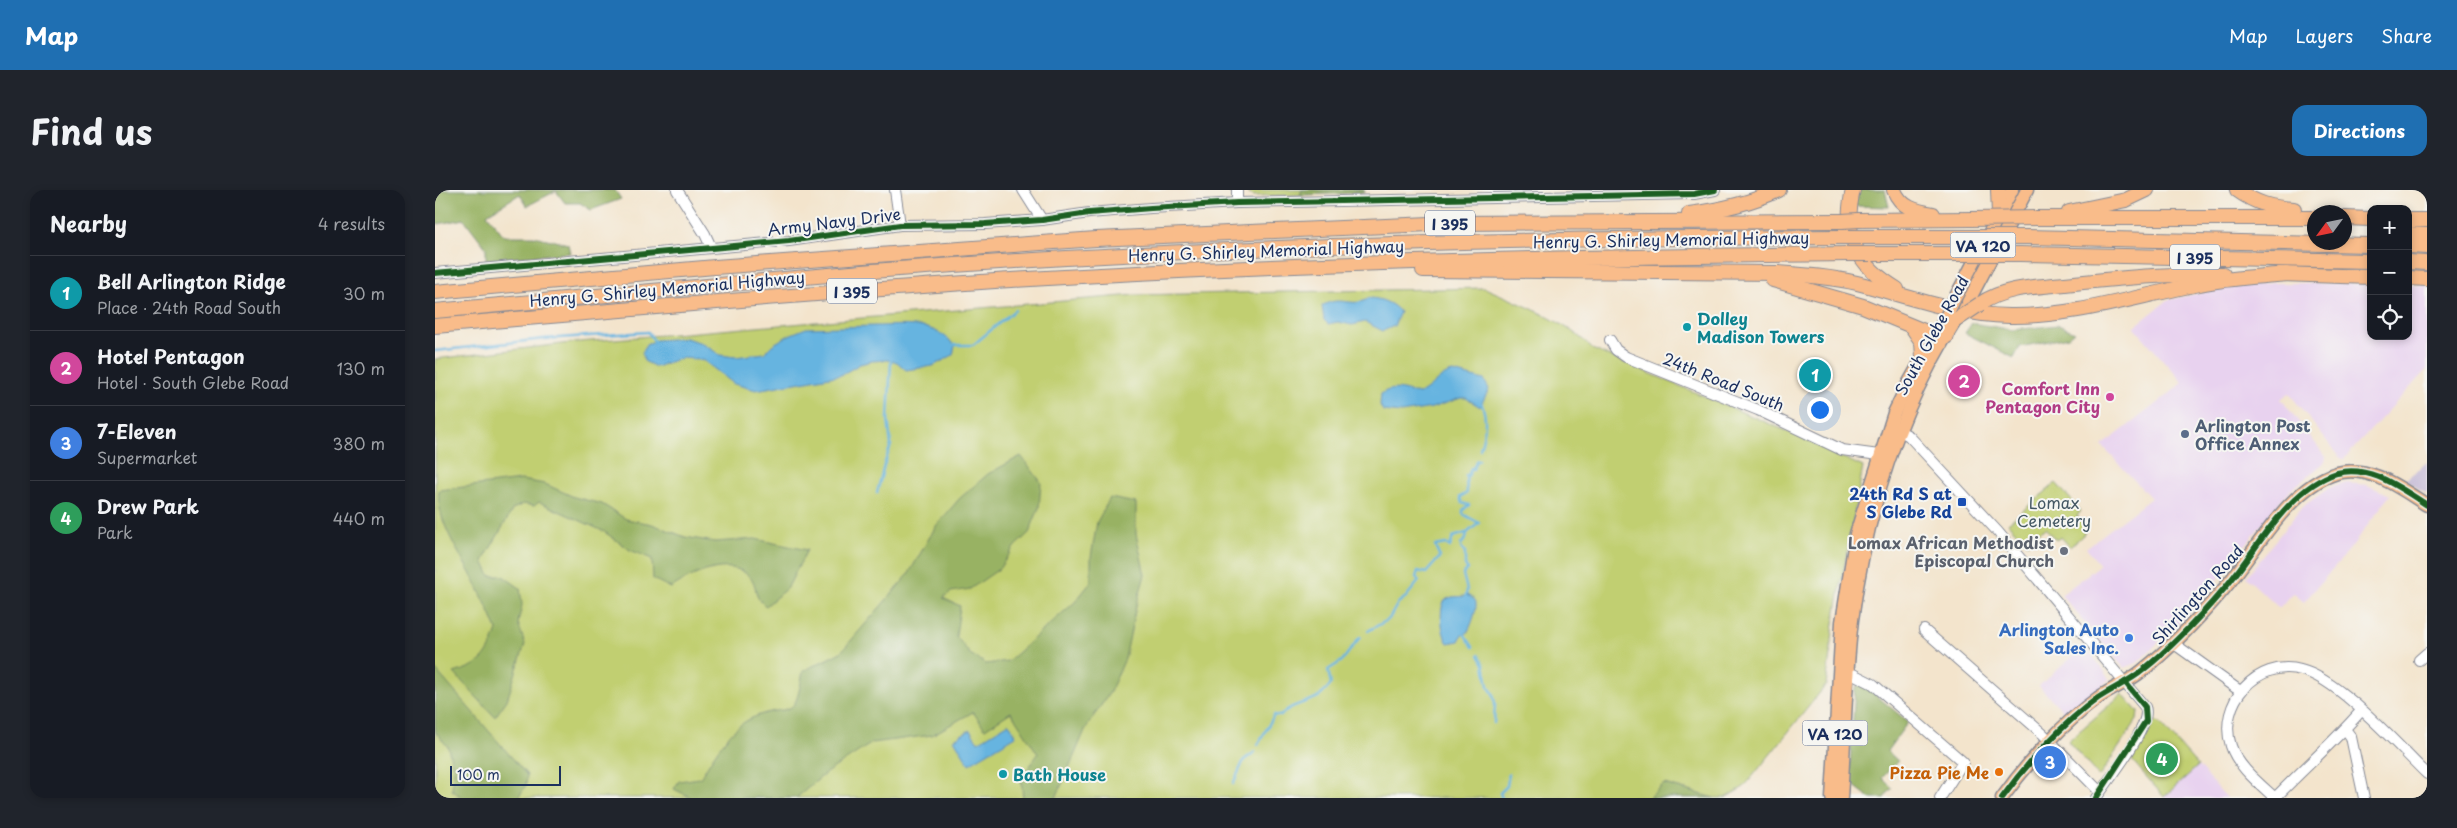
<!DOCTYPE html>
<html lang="en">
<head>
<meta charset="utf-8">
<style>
  :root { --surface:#171b24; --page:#20242c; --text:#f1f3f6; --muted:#9ea1a6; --line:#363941; --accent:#1f6fb2 }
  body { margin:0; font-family:"Playpen Sans",sans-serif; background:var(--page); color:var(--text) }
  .controls { position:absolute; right:15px; top:15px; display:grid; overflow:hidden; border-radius:10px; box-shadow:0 2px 8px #0003 }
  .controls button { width:45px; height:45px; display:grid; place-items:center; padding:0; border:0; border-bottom:1px solid var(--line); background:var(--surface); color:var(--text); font:25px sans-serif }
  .compass { position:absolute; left:1872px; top:15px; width:45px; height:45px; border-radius:50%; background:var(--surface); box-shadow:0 2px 8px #0003; rotate:237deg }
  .scale { position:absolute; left:15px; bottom:12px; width:111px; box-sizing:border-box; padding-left:5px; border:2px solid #1b2f5e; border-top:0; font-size:14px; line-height:18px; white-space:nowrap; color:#1b2f5e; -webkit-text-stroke:4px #f6f6f2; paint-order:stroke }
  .you { position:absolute; left:1384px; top:219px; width:18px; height:18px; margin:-12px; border:4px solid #fff; border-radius:50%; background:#1a73e8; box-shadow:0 0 0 8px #1a73e833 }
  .badge { display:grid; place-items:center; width:32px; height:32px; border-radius:50%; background:var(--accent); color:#fff; font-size:16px; font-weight:700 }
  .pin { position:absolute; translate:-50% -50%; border:2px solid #fff; box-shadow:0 1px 5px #0006 }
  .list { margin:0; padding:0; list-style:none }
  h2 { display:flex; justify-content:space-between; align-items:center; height:65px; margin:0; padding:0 20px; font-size:21px }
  h2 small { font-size:16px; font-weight:400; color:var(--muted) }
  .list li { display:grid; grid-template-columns:32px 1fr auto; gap:15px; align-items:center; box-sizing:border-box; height:75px; padding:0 20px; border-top:1px solid var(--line) }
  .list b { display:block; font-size:19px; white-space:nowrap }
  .list p { margin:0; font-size:16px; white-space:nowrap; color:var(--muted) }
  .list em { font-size:16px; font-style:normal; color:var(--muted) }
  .icon { flex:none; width:28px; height:28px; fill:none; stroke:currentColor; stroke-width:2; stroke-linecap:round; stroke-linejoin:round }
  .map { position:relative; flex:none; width:1992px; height:608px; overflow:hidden; border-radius:15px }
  header { display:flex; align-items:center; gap:30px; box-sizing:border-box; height:70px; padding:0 25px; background:var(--accent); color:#fff }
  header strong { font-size:24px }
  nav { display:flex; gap:28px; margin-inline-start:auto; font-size:18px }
  .intro { display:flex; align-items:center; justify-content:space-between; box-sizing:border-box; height:120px; padding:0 30px }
  h1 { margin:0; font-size:35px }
  .button { padding:12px 22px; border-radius:15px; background:var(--accent); color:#fff; font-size:18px; font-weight:700 }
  main { display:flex; gap:30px; padding:0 30px }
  aside { flex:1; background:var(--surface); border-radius:15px; box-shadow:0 2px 8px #0003 }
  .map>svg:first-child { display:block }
  .built { fill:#e8d2ef }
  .industrial { fill:#c9bfd8 }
  .green { fill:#c1cf71; stroke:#6e7f68 }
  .forest { fill:#98b263; stroke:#5a7060 }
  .water { fill:#66b4e0; stroke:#40729f }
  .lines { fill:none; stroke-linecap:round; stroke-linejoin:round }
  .stream { stroke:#66b4e0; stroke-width:2.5 }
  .minor-casing { stroke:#878a95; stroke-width:12 }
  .major-casing { stroke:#878a95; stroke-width:15 }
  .highway-casing { stroke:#878a95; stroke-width:16 }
  .minor { stroke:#fff; stroke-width:10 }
  .major { stroke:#f9bc8a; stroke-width:12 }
  .highway { stroke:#f9bc8a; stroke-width:14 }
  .major-bridge-casing { stroke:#878a95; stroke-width:15; stroke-linecap:butt }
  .highway-bridge-casing { stroke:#878a95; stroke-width:16; stroke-linecap:butt }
  .major-bridge { stroke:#f9bc8a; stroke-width:12 }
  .highway-bridge { stroke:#f9bc8a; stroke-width:14 }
  .cycleway-casing { stroke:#f6f6f2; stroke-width:9 }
  .cycleway { stroke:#1b5e20; stroke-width:6 }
  .culture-dot { fill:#0f9aa8; stroke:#f6f6f2; stroke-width:2 }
  .hotel-dot { fill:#d1479c; stroke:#f6f6f2; stroke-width:2 }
  .service-dot { fill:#5c6f8a; stroke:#f6f6f2; stroke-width:2 }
  .transit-dot { fill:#1a4fb4; stroke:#f6f6f2; stroke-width:2 }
  .worship-dot { fill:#6b7280; stroke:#f6f6f2; stroke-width:2 }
  .shop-dot { fill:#3f7fe0; stroke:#f6f6f2; stroke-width:2 }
  .food-dot { fill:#e8710a; stroke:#f6f6f2; stroke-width:2 }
  .labels { text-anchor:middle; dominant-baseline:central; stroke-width:4; stroke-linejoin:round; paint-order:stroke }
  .shield { fill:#f6f6f2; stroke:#5d6b8a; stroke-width:1 }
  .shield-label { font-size:15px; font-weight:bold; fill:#1b2f5e }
  .street-label { font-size:16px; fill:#1b2f5e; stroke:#f6f6f2 }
  .culture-label { font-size:16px; font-weight:bold; fill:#0d838f; stroke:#f6f6f2; text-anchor:start }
  .hotel-label { font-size:16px; font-weight:bold; fill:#b23c85; stroke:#f6f6f2; text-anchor:end }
  .service-label { font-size:16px; font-weight:bold; fill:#4e5e75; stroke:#f6f6f2; text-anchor:start }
  .transit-label { font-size:16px; font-weight:bold; fill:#164399; stroke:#f6f6f2; text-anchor:end }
  .park-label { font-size:16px; fill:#445763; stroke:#f6f6f2 }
  .worship-label { font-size:16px; font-weight:bold; fill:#5b616d; stroke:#f6f6f2; text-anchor:end }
  .shop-label { font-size:16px; font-weight:bold; fill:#366cbe; stroke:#f6f6f2; text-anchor:end }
  .food-label { font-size:16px; font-weight:bold; fill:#c56008; stroke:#f6f6f2; text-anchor:end }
</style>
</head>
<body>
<header>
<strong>Map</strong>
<nav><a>Map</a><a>Layers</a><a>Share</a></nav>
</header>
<div class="intro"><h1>Find us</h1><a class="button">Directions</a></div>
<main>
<aside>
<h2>Nearby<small>4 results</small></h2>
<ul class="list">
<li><span class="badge" style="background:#0f9aa8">1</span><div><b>Bell Arlington Ridge</b><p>Place · 24th Road South</p></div><em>30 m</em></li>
<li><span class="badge" style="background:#d1479c">2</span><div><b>Hotel Pentagon</b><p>Hotel · South Glebe Road</p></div><em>130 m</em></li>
<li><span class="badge" style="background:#3f7fe0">3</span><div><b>7-Eleven</b><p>Supermarket</p></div><em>380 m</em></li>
<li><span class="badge" style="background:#2e9e5b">4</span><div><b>Drew Park</b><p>Park</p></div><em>440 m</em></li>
</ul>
</aside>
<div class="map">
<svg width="1992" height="608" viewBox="0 0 1992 608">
  <rect width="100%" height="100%" fill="#f6f6f2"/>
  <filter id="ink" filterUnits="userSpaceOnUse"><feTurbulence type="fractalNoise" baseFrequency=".02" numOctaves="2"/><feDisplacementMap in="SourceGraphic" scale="10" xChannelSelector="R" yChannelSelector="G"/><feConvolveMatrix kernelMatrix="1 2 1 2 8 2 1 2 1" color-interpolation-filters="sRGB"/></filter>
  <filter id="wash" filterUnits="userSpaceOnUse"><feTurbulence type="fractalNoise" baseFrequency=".0096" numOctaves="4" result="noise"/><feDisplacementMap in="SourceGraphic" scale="20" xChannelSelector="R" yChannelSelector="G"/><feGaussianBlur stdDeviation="1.12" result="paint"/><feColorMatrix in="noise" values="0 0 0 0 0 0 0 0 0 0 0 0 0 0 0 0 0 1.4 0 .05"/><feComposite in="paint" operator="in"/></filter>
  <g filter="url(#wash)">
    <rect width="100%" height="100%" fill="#f3e4cc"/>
    <g class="built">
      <path d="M1837,93L1936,94V146H1973V95L1992,96V179L1909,269H1906L1854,203L1846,209L1891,267L1890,272L1852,303L1781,392L1754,423L1702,473L1689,478L1626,405L1665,375L1651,358L1716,308L1667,256L1748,193L1699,137L1733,110L1785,99Z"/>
      <path d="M1912,293L1932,295L1955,305L1915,359L1869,412L1858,403L1844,418L1811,387L1867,317L1894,298Z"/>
      <path d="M1650,456L1675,489L1632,525L1604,496Z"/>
      <path d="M1763,576L1792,608H1728L1729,607Z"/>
    </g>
    <path class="industrial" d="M1992,272V304L1970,290Z"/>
    <g class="green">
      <path d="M813,0H929V3L819,6L814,4Z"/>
      <path d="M1050,98C1081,112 1136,133 1157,159L1347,239L1428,277L1400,426L1391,495L1309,597L1290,608H1279L1229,594L1214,608H0V169L144,152L700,105Z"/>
      <path d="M1621,293L1646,321L1642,326L1650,337L1649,344L1635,357L1626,347L1621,350L1610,338L1592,354L1573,333Z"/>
      <path d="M1687,504L1703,522L1702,530L1664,587L1633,551Z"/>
      <path d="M1719,530L1727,535L1763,576L1729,607L1696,569L1715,541Z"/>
    </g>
    <g class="forest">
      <path d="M0,0H180L186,9L156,20L145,13H130L121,1L92,16L85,4L52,24L69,46H99L133,54L135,63L51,70V58L29,29L3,34L0,31Z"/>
      <path d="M867,0H929V3L865,5Z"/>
      <path d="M1424,0H1450L1454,17L1420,16Z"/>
      <path d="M1537,133L1578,140L1623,135L1640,142L1634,147L1585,157L1579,168L1530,143Z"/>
      <path d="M586,266L606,292L604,318L594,343L580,356L564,379L535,399L516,402L508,408L525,416L521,446L535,464L551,474L573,471L640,412L656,392V367L662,332L675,308L701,313V344L710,385L701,416L690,469L675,502L651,538L621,608H588L586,589L603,564L576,522L550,539L538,522L497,545L437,553L391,583L361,608H257L239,599L244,591L265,588C278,567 294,538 317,528C356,511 359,535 368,481L406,462L473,385L501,336L524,309L553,284Z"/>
      <path d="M86,290L110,294L139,307L167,314L191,329L217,334L250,347L280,352L320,349L372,360L353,397L331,416C317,407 324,397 315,387C295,366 255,385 236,398L218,389L217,369L195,360L168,341L104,312L99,316L88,314L78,319L48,371L55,386H68L85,398L87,415L83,433L90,454L72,510L60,527L19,483C48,474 52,468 62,440C54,420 45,401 35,383C23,361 0,327 4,300Z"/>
      <path d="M0,479L92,585L91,595L83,608H28L17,600L19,582L13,557L0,541Z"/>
      <path d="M1423,495L1430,496L1473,532L1452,561L1463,571L1447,588L1457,598L1449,608H1435L1414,592L1420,499Z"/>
      <path d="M1229,594L1279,608H1214Z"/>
    </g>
    <g class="water">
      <path d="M934,108C945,108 958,113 965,122L959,136L948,141L930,132L917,135L903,132L893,134L889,130L887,116C905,104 918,119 934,108Z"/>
      <path d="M439,136C469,136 499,130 520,156L518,165L498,176L471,180L462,172L452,170L437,171L425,174L406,185L321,200L299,194L269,171L259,169L246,168L221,177L209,171L207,163L211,155L221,150L251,148L267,153L285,165L301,167L329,163L337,155L354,145L371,138Z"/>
      <path d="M1018,182L1049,190L1054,199L1045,217L1031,208H1026L997,218L966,223L948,221L945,215L946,204C958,195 970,201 984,204C997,199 1004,184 1018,182Z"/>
      <path d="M1032,405C1035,407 1038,408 1040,410C1044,415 1036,437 1032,443L1027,445L1024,451L1013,453C1007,446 1002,414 1012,409C1018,405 1026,408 1032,405Z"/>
      <path d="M574,533L581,546L534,574L519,549L535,540L543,552Z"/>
    </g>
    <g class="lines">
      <g class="stream">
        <path d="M517,155H538L580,120"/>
        <path d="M0,161L109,149L213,142L220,152"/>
        <path d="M1045,259C1050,242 1053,229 1046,212"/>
        <path d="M442,303L449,275L456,255L453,229L456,169"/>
        <path d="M1030,409L1032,400L1028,384L1033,379L1030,376V362L1026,358V354L1031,349L1032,343L1044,333L1028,324V320L1034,315L1027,313L1025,307L1032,303L1031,285L1033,286L1036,278L1038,279L1041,271L1044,270"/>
        <path d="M933,441L954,429L963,413L971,407L984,391L981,387L983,381L991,383L1005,367L1000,356L1011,354L1015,357L1018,347L1031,343"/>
        <path d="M1028,442L1038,457"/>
        <path d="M1044,465L1049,474L1053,496L1058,503L1060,513L1059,533"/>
        <path d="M823,555L839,525L846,526C852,515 873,513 885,506C889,503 893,497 896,494L893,480L907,471L925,447"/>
        <path d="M798,594L809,570L820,562"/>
        <path d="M1067,608L1065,603L1072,596L1074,584"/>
      </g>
    </g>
  </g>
  <g filter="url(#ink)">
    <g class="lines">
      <defs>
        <g id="minor">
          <path d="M242,0L270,44L276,57"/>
          <path d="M460,0L465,35"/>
          <path d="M588,0L607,30"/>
          <path d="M802,13V0"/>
          <path d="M0,83L354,51L465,35L550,34L607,30L654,23L716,18L802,13L1259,4L1280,0"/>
          <path d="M1175,150L1181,160L1191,167L1323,220L1407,260L1451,266"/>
          <path d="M1458,237L1474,246L1563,342L1710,517C1718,535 1673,590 1661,608"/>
          <path d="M1489,440L1608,544L1665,602"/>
          <path d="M1738,453L1805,501"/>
          <path d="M1984,470L1992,463"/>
          <path d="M1408,479L1438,494L1528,572L1505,608"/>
          <path d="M1926,521C1900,551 1868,579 1840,608C1824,593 1803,577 1796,556C1782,514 1822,468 1866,480C1904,489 1962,555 1992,584"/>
          <path d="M1910,539L1916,547L1929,608"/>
        </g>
        <g id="major">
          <path d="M1519,110L1577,0"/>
          <path d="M1533,112L1592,0"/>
          <path d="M1397,608L1407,432L1421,344L1459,223L1472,196L1511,127"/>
          <path d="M1406,608C1410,549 1410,488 1417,430C1431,324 1463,220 1521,130"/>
          <path d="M1567,608C1592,573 1628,533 1663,508C1678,498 1695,491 1708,480C1737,457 1764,428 1788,400C1821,362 1852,298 1902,283C1935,274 1966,299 1992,315"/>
        </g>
        <g id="highway">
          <path d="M1418,0C1407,46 1422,75 1462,99"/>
          <path d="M1459,0C1466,18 1481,21 1498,24"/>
          <path d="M1563,0L1564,24"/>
          <path d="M1802,0C1820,13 1837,18 1859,19"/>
          <path d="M1634,22L1691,10L1712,0"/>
          <path d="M1254,24C1285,20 1316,13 1344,0"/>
          <path d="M1602,28H1880"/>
          <path d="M1910,28L1936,29"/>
          <path d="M1423,30L1536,29"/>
          <path d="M1973,30H1992"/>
          <path d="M1973,44L1992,45"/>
          <path d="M1426,47H1528"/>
          <path d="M1592,47L1936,55"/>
          <path d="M1973,56L1992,57"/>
          <path d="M1435,64H1518"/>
          <path d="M1585,64L1936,71"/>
          <path d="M1973,72L1992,73"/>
          <path d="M988,80L1343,83C1370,85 1397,87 1422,93C1472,106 1522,125 1574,126C1640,127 1701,106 1765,94C1793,88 1822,87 1851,84"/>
          <path d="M1844,84L1936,87"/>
          <path d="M1973,88L1992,89"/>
          <path d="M1338,90L1428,116L1501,146H1512"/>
          <path d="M0,102L280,77L661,49L1017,33L1407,31"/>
          <path d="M1545,114C1569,97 1601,97 1630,94C1682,88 1735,83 1788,84"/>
          <path d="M0,121C146,108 292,93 438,81C760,56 1085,48 1408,47"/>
          <path d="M0,136C182,120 364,104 546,92C834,73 1124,67 1413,64"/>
          <path d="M1477,137L1487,152L1488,167"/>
        </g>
      </defs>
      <use href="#minor" class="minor-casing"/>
      <use href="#major" class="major-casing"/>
      <use href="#highway" class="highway-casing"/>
      <use href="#minor" class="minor"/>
      <use href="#major" class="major"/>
      <use href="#highway" class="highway"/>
      <defs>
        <path id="major-bridge" d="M1511,127L1519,110"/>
        <g id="highway-bridge">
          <path d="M1536,29L1602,28"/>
          <path d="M1407,31L1423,30"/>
          <path d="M1408,47H1426"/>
          <path d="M1528,47H1592"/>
          <path d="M1413,64H1435"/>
          <path d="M1518,64H1585"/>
          <path d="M1521,130L1545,114"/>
        </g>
      </defs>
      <use href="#major-bridge" class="major-bridge-casing"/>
      <use href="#highway-bridge" class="highway-bridge-casing"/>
      <use href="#major-bridge" class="major-bridge"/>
      <use href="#highway-bridge" class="highway-bridge"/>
      <defs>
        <g id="cycleway">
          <path d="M0,83L354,51L465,35L550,34L607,30L654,23L716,18L802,13L1259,4L1280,0"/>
          <path d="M1567,608C1592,573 1628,533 1663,508C1678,498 1695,491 1708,480C1737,457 1764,428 1788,400C1821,362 1852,298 1902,283C1935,274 1966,299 1992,315"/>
          <path d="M1661,608L1711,531L1710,517L1690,492"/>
        </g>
      </defs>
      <use href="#cycleway" class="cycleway-casing"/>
      <use href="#cycleway" class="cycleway"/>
    </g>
  </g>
  <g class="culture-dot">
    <circle cx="1252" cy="137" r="5"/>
    <circle cx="568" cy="584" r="5"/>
  </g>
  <circle class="hotel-dot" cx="1675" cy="207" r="5"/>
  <circle class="service-dot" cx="1750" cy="244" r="5"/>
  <rect class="transit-dot" x="1522" y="307" width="10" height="10" rx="2.5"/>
  <circle class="worship-dot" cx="1629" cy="361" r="5"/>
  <circle class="shop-dot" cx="1694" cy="448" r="5"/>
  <circle class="food-dot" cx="1564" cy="582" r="5"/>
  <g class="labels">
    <g class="shield">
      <rect x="990" y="20.5" width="50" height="25" rx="4"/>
      <rect x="1515.5" y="42.5" width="65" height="25" rx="4"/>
      <rect x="1735" y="54.5" width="50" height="25" rx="4"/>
      <rect x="392" y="88.5" width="50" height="25" rx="4"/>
      <rect x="1367.5" y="530.5" width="65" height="25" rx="4"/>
    </g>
    <g class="shield-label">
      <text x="1015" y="33">I 395</text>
      <text x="1548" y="55">VA 120</text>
      <text x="1760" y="67">I 395</text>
      <text x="417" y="101">I 395</text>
      <text x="1400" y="543">VA 120</text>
    </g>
    <g class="street-label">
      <text transform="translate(399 31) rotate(-7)">Army Navy Drive</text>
      <text transform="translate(1236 49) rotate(-1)">Henry G. Shirley Memorial Highway</text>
      <text transform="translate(831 60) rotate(-2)">Henry G. Shirley Memorial Highway</text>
      <text transform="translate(232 98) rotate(-5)">Henry G. Shirley Memorial Highway</text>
      <text transform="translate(1496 145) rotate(-61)">South Glebe Road</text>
      <text transform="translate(1289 191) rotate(22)">24th Road South</text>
      <text transform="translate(1762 404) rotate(-48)">Shirlington Road</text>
    </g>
    <g class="culture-label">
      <text x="1262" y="128">Dolley<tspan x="1262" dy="18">Madison Towers</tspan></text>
      <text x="578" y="584">Bath House</text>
    </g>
    <g class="hotel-label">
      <text x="1665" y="198">Comfort Inn<tspan x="1665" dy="18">Pentagon City</tspan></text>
    </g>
    <g class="service-label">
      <text x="1760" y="235">Arlington Post<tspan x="1760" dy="18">Office Annex</tspan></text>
    </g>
    <g class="transit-label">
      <text x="1517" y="303">24th Rd S at<tspan x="1517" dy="18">S Glebe Rd</tspan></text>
    </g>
    <g class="park-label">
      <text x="1619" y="312">Lomax<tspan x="1619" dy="18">Cemetery</tspan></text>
    </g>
    <g class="worship-label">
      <text x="1619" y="352">Lomax African Methodist<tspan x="1619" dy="18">Episcopal Church</tspan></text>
    </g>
    <g class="shop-label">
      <text x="1684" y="439">Arlington Auto<tspan x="1684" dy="18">Sales Inc.</tspan></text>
    </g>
    <g class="food-label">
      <text x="1554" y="582">Pizza Pie Me</text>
    </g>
  </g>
</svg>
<div class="controls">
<button>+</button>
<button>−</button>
<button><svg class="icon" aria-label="locate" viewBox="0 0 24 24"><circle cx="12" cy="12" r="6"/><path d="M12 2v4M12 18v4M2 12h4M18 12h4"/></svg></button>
</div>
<svg class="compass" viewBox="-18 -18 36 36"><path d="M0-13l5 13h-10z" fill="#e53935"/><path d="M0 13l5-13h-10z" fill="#9ea1a6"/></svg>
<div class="scale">100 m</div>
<div class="you"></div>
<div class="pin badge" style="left:1380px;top:185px;background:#0f9aa8">1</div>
<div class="pin badge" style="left:1529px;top:191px;background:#d1479c">2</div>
<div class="pin badge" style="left:1615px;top:572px;background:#3f7fe0">3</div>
<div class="pin badge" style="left:1727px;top:569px;background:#2e9e5b">4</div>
</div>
</main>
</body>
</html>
